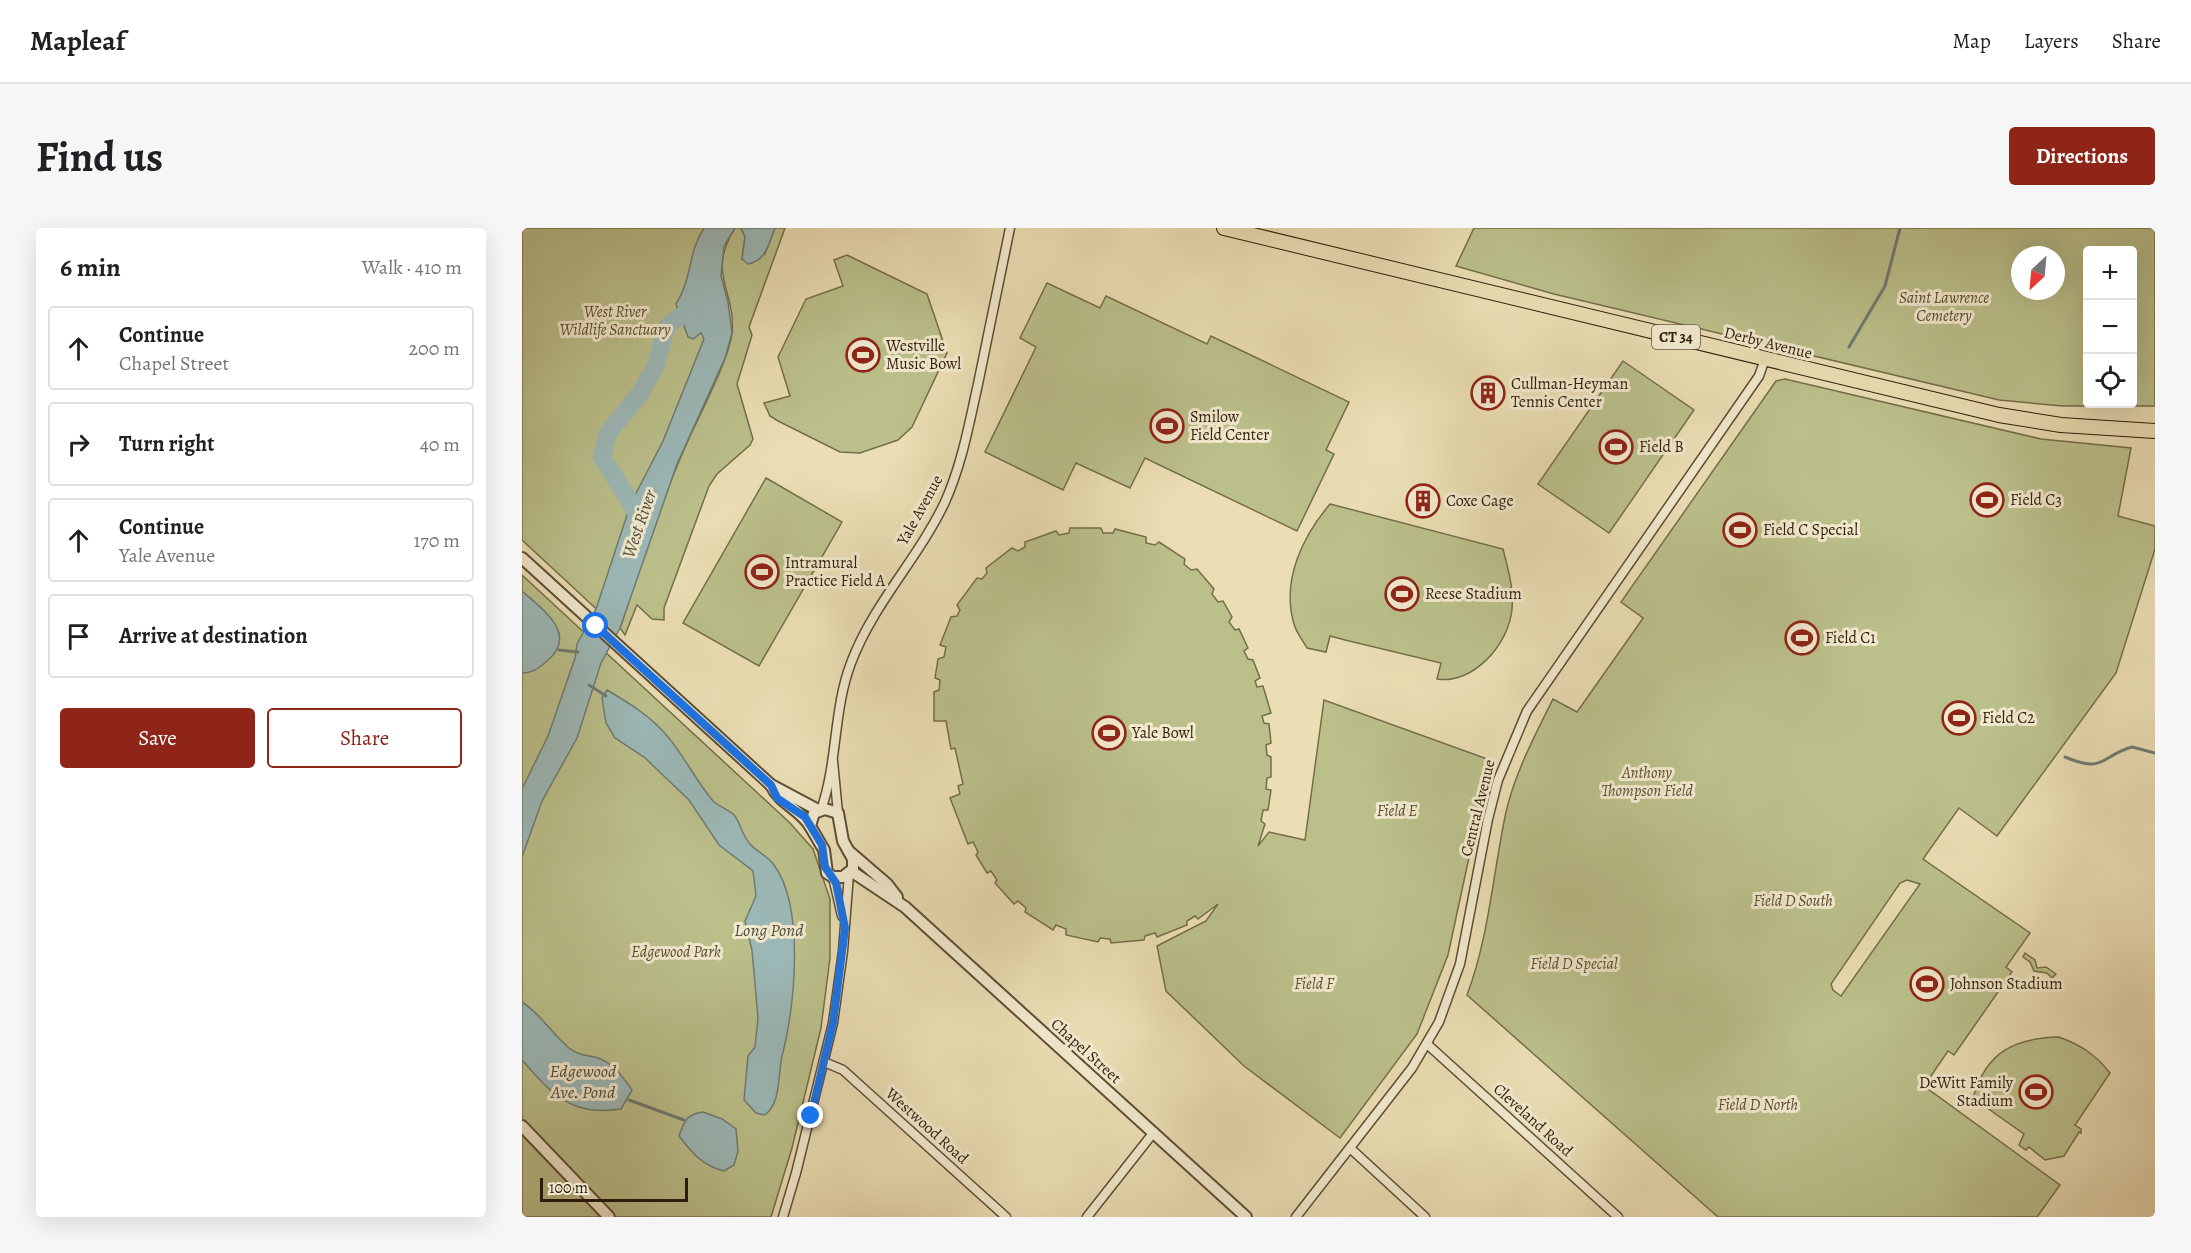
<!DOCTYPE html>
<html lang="en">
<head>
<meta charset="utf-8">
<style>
  :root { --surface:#fff; --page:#f6f6f6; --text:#202124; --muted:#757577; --line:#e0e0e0; --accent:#8f2418 }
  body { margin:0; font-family:Alegreya,serif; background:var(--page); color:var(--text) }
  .controls { position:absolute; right:18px; top:18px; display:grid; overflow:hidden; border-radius:6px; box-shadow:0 6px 24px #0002 }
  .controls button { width:54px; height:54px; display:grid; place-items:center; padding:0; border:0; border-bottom:2px solid var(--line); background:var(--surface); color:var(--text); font:30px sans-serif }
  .compass { position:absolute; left:1489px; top:18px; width:54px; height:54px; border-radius:50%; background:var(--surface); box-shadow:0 6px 24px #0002; rotate:206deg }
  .scale { position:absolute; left:18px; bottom:15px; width:148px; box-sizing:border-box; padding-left:6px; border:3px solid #2e1d0a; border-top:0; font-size:16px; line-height:21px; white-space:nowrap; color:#2e1d0a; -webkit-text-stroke:4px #f2eace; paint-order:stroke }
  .stop { position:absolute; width:18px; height:18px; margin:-14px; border:4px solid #1a73e8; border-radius:50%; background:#fff }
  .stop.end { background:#1a73e8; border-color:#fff; box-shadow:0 2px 6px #0008 }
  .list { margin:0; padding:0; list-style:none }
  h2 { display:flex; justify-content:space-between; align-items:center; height:78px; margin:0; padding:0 24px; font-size:26px }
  h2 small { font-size:20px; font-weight:400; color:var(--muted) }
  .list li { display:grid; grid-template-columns:39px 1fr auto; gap:18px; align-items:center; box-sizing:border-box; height:84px; margin:0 12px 12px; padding:0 12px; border:2px solid var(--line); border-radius:6px }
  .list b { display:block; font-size:22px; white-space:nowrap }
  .list p { margin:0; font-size:20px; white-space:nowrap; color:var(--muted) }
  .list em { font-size:20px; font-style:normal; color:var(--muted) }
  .actions { display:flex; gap:12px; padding:18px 24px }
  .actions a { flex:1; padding:14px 0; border:2px solid var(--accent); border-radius:6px; text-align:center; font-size:21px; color:var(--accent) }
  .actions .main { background:var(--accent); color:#fff }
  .icon { flex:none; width:33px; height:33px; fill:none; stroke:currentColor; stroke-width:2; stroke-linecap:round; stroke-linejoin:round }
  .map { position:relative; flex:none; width:1633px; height:989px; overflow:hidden; border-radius:6px }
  header { display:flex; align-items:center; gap:36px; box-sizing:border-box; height:84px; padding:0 30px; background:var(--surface); border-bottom:2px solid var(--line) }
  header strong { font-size:28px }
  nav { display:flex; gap:33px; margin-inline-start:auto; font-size:21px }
  .intro { display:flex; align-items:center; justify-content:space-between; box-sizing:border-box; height:144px; padding:0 36px }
  h1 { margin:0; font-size:42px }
  .button { padding:15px 27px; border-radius:6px; background:var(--accent); color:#fff; font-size:21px; font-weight:700 }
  main { display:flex; gap:36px; padding:0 36px }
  aside { flex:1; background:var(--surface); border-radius:6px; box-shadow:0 6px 24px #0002 }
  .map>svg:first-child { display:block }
  .green { fill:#bbc08b; stroke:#746e4a; stroke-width:1.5; fill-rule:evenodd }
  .water { fill:#9cb9b8; stroke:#707b72; stroke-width:1.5 }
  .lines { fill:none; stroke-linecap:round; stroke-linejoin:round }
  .stream { stroke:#707b72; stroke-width:3 }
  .river { stroke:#9cb9b8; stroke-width:18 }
  .minor-casing { stroke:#5d4d34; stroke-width:11 }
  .tertiary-casing { stroke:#5d4d34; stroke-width:14 }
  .trunk-casing { stroke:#2e1d0a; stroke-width:16 }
  .minor { stroke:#f2eace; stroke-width:8 }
  .tertiary { stroke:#f2eace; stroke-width:10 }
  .trunk { stroke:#ebdeb4; stroke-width:14 }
  .route { stroke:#1a73e8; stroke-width:8 }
  .labels { text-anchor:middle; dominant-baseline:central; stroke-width:6; stroke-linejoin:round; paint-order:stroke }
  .shield { fill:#f2eace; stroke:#695a45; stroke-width:1.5 }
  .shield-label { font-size:15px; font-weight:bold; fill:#2e1d0a }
  .park-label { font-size:16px; font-style:italic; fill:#584e31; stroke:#f2eace }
  .street-label { font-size:16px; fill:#2e1d0a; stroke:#f2eace }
  .poi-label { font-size:16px; fill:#2e1d0a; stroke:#f2eace; text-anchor:start }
  .water-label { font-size:18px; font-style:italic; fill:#4f4c3e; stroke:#f2eace }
</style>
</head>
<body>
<header>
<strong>Mapleaf</strong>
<nav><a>Map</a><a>Layers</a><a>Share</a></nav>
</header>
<div class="intro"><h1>Find us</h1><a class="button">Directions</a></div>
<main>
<aside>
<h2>6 min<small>Walk · 410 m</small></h2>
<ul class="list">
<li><svg class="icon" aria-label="ahead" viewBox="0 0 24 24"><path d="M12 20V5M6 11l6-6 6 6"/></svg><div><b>Continue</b><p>Chapel Street</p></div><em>200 m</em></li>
<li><svg class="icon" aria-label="right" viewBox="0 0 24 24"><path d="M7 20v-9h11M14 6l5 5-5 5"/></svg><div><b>Turn right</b></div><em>40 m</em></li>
<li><svg class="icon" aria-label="ahead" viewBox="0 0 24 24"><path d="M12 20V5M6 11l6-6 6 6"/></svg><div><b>Continue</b><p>Yale Avenue</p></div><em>170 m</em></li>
<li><svg class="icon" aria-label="arrive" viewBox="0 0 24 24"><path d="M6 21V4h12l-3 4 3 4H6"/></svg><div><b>Arrive at destination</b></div></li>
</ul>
<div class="actions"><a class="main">Save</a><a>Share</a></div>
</aside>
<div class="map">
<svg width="1633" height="989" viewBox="0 0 1633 989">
  <rect width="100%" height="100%" fill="#ebdeb4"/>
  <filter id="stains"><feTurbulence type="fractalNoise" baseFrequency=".00333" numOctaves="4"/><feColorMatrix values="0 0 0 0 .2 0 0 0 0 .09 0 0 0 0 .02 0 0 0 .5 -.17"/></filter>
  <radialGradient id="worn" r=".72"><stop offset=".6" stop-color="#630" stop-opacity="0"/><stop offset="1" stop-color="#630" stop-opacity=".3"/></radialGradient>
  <g class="green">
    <path d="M0,0H201L191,108L83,389L0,312Z"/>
    <path d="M213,0H219L223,9L220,31L243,26L253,0H263L227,99L230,107L215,156L231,211L228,217L195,246L187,258L142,380V392L130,391L115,377L103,407L98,400C118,341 136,281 161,224C173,195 207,133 210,105C214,62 184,46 213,0Z"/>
    <path d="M952,0H1633V178H1540L1477,172L1032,66L934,38ZM1566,22H1610V176H1566ZM1498,27H1534V63H1498Z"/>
    <path d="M325,27L405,66L425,125L390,199L376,212L338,225L318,224L256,193L248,188L242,175L268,168L256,129L284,71L321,58L312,32Z"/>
    <path d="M525,55L578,80L584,68L685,116L689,108L827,174L804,222L812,226L775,303L623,230L608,260L554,235L541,262L463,224L514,119L498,110Z"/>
    <path d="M1101,133L1172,182L1087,305L1016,256Z"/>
    <path d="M1263,151L1519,211L1609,220L1596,288L1633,298V321L1594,445L1475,608L1437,580L1401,631L1508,705L1484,739L1490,744L1432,827L1426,823L1402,858L1538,957L1515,989H1196L945,767C967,709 971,645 984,584C993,545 1013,507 1031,471L1055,484L1117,396L1121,390L1099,374L1254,153ZM1385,652L1398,656L1319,768L1311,762L1309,756L1378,655Z"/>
    <path d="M244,250L320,294L237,438L161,395Z"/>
    <path d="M808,276L981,321C986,341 992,361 990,381C987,416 951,457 915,451L919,435L823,412L808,408L804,424L785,420C781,413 774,404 772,396C759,352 781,308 808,276Z"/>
    <path d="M548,300H579L581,305H591L593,301L624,309V315L633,317L637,314L663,331L662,336L669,342L675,341L692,361L690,366L696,374L701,373L710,389L707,394L713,402L717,401L726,420L722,423L726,431L731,432L738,450L733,453L735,459L741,458L749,485L740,488L742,495L747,496L749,515L744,517L745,527L749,529V549L745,550L744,561L749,562L746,582H741L739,593L743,596L736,618L747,604L783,612L802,472L968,532L926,727L895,806L818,910L722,838L644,763L635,718L684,693L696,676L676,691L673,688L665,693V697L635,709L633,705L623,708L622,712L589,715L588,711L578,710L576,714L544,707V701L534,697L531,702L503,684L504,680L496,673L492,676L473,655L475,652L469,643L465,645L454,627L456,624L451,614L446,616L428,570L438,566L436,558L441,556L433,520L429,521L424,493H412V464L417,462L418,452L413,450L416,431L422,429L424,419L418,417L429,389L435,388L438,382L435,377L455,350L460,351L465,345L464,340L490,320L496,323L503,319V314L534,303L537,307L547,305Z"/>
    <path d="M0,347L268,595L291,621L308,671V730L299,800L270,920L249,989H0Z"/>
    <path d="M1503,725L1513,732L1515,740L1524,739L1534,746L1530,750L1525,745L1512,743L1508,734L1501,729Z"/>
    <path d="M1537,809C1559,817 1574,827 1588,845L1553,897L1559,901V905L1557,904L1542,928L1523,932L1507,919L1504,922L1497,917L1502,906L1451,870C1464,824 1492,810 1537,809Z"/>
  </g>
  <g class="water">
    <path d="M182,0H213L202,18L199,48L206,74L210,105L203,130L155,236L98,400L79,435L55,510L20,573L0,629V561L26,508L53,430L55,416L74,381L109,275L141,213L182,111L179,105L171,111L166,109L154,76C171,49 165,26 182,0Z"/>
    <path d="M219,0H253C247,15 244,33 226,36L220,31L223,9Z"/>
    <path d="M0,363C21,382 57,406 25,433C17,440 11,445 0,445Z"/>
    <path d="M85,462C107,475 130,489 146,509C163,529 174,553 191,573C197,579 208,582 213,588C219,597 220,607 228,616C235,624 246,628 252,637C283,679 273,780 260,828C256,845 259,878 242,887L234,885L222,872L226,828L233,819L236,790L230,722L223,693L234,668L231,643L197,617L167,572L122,529L93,510L84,495L80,470Z"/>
    <path d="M0,774C19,786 30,806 47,820C56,827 62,827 73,829C91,834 100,848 110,862L99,881C49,889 30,866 0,832Z"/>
    <path d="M181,884L200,891L214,901L216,923L212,937L202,943C181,938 170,925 157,908C162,893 165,886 181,884Z"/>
  </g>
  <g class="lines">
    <g class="stream">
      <path d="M1327,119L1363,58L1378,0"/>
      <path d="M37,422L56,424"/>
      <path d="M67,457L84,468"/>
      <path d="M1543,529C1583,546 1578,528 1610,519L1633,525"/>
      <path d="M107,872L162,892"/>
    </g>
    <path class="river" d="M118,290L80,229L86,205L119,164L134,137L143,102L150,94L177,77"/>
    <defs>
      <g id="minor">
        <path d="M311,533L316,585"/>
        <path d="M299,582C316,534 311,482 329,435C351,376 396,331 423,274C440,236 447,196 456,156C467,104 477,52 488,0"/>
        <path d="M311,649L320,688"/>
        <path d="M905,816L1096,989"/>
        <path d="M302,834L321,842L484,989"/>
        <path d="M828,920L903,989"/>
        <path d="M261,989L274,945L311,795L321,723L327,646"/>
        <path d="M565,989L632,904"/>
        <path d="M774,989L890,840L917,794L938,736L966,591L976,552L1005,483L1237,148L1243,131"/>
      </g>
      <g id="tertiary">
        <path d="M0,330L249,557L296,582"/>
        <path d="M249,557C258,576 278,581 288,598"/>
        <path d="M303,581L316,585L321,613L331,631V641L321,649H311L305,645L302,622L288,598L292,585Z"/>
        <path d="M329,625L365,656L375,669"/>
        <path d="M329,643L383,679L724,989"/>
        <path d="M0,898L87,989"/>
      </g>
      <path id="trunk" d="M702,0L1477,187L1539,197L1633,203"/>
    </defs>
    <use href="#minor" class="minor-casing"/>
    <use href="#tertiary" class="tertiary-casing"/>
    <use href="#trunk" class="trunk-casing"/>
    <use href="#minor" class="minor"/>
    <use href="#tertiary" class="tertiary"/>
    <use href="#trunk" class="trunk"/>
  </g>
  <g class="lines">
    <path class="route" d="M74,398L249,557L255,570L283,589L300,617L303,639L314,655L323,700L311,795L289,888"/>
  </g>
  <defs>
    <symbol id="stadium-ring" viewBox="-11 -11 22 22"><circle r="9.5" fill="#f2eace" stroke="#8f2418" stroke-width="1.5"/><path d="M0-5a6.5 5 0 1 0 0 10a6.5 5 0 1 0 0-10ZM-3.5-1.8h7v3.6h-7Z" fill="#8f2418"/></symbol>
    <symbol id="building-ring" viewBox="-11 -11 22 22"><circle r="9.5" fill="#f2eace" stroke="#8f2418" stroke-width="1.5"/><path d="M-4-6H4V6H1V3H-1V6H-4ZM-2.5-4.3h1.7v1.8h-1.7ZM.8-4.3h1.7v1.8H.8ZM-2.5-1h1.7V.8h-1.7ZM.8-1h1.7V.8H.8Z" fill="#8f2418"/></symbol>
  </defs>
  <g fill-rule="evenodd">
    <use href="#stadium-ring" x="322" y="108" width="38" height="38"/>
    <use href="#building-ring" x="947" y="146" width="38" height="38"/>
    <use href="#stadium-ring" x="626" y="179" width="38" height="38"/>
    <use href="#stadium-ring" x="1075" y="200" width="38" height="38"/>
    <use href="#stadium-ring" x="1446" y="253" width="38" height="38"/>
    <use href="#building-ring" x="882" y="254" width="38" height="38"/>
    <use href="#stadium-ring" x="1199" y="283" width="38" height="38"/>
    <use href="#stadium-ring" x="221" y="325" width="38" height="38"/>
    <use href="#stadium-ring" x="861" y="347" width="38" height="38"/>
    <use href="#stadium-ring" x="1261" y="391" width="38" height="38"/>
    <use href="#stadium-ring" x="1418" y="471" width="38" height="38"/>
    <use href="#stadium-ring" x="568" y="486" width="38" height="38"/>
    <use href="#stadium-ring" x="1386" y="737" width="38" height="38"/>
    <use href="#stadium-ring" x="1495" y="845" width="38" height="38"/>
  </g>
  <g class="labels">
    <rect class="shield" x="1130" y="97" width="48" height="24" rx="4.5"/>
    <g class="shield-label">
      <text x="1154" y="109">CT 34</text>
    </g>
    <g class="park-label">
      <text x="1422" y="70">Saint Lawrence<tspan x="1422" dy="18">Cemetery</tspan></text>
      <text x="93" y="84">West River<tspan x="93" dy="18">Wildlife Sanctuary</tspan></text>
      <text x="1125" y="545">Anthony<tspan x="1125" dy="18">Thompson Field</tspan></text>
      <text x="875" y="583">Field E</text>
      <text x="1271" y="673">Field D South</text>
      <text x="154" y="724">Edgewood Park</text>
      <text x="1052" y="736">Field D Special</text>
      <text x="792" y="756">Field F</text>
      <text x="1236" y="877">Field D North</text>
    </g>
    <g class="street-label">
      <text transform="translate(1246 115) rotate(14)">Derby Avenue</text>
      <text transform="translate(398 282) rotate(-61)">Yale Avenue</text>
      <text transform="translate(956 580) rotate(-76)">Central Avenue</text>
      <text transform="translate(564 823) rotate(42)">Chapel Street</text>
      <text transform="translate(1011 892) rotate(42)">Cleveland Road</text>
      <text transform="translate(405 898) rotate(42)">Westwood Road</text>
    </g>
    <g class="poi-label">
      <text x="364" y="118">Westville<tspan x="364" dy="18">Music Bowl</tspan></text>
      <text x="989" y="156">Cullman-Heyman<tspan x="989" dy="18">Tennis Center</tspan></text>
      <text x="668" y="189">Smilow<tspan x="668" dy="18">Field Center</tspan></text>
      <text x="1117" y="219">Field B</text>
      <text x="1488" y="272">Field C3</text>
      <text x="924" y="273">Coxe Cage</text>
      <text x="1241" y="302">Field C Special</text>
      <text x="263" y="335">Intramural<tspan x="263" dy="18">Practice Field A</tspan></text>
      <text x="903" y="366">Reese Stadium</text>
      <text x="1303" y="410">Field C1</text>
      <text x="1460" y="490">Field C2</text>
      <text x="610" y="505">Yale Bowl</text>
      <text x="1428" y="756">Johnson Stadium</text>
      <text x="1491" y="855" text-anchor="end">DeWitt Family<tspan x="1491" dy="18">Stadium</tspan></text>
    </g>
    <g class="water-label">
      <text transform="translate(117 296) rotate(-71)">West River</text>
      <text x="247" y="702">Long Pond</text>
      <text x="61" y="843">Edgewood<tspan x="61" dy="21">Ave. Pond</tspan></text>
    </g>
  </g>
  <rect width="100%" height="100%" filter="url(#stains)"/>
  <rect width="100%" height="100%" fill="url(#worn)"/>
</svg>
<div class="controls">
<button>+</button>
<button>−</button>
<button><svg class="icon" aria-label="locate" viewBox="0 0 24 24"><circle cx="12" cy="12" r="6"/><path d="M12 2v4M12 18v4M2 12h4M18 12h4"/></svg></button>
</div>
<svg class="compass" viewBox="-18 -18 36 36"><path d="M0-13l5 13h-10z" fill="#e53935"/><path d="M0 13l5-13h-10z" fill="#757577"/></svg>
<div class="scale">100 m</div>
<div class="stop" style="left:74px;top:398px"></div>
<div class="stop end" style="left:289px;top:888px"></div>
</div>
</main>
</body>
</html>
